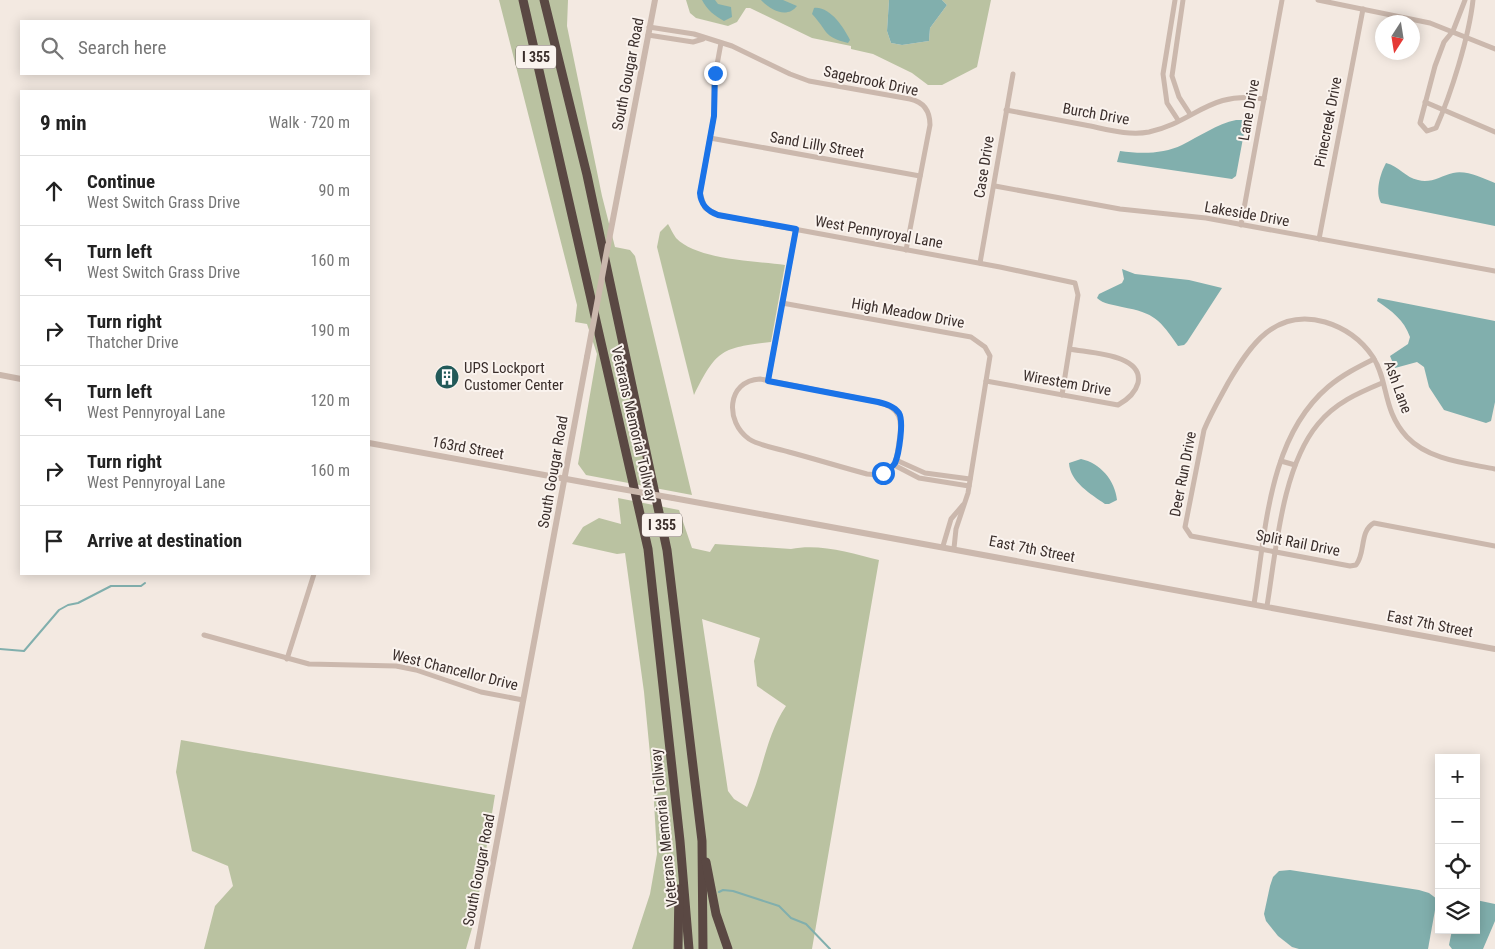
<!DOCTYPE html>
<html lang="en">
<head>
<meta charset="utf-8">
<style>
  :root { --surface:#fff; --page:#f6f6f6; --text:#222; --muted:#767676; --line:#e0e0e0 }
  body { margin:0; font-family:"Roboto Condensed",sans-serif; background:var(--page); color:var(--text) }
  .controls { position:absolute; right:15px; bottom:15px; display:grid; overflow:hidden; border-radius:0px; box-shadow:0 2px 12px #0003 }
  .controls button { width:45px; height:45px; display:grid; place-items:center; padding:0; border:0; border-bottom:1px solid var(--line); background:var(--surface); color:var(--text); font:25px sans-serif }
  .compass { position:absolute; left:1375px; top:15px; width:45px; height:45px; border-radius:50%; background:var(--surface); box-shadow:0 2px 12px #0003; rotate:192deg }
  .stop { position:absolute; width:15px; height:15px; margin:-11px; border:4px solid #1a73e8; border-radius:50%; background:#fff }
  .stop.end { background:#1a73e8; border-color:#fff; box-shadow:0 1px 5px #0008 }
  .list { margin:0; padding:0; list-style:none }
  h2 { display:flex; justify-content:space-between; align-items:center; height:65px; margin:0; padding:0 20px; font-size:21px }
  h2 small { font-size:16px; font-weight:400; color:var(--muted) }
  .list li { display:grid; grid-template-columns:32px 1fr auto; gap:15px; align-items:center; box-sizing:border-box; height:70px; padding:0 20px; border-top:1px solid var(--line) }
  .list b { display:block; font-size:19px; white-space:nowrap }
  .list p { margin:0; font-size:16px; white-space:nowrap; color:var(--muted) }
  .list em { font-size:16px; font-style:normal; color:var(--muted) }
  .icon { flex:none; width:28px; height:28px; fill:none; stroke:currentColor; stroke-width:2; stroke-linecap:round; stroke-linejoin:round }
  .map { position:relative; flex:none; width:1495px; height:949px; overflow:hidden }
  .search { position:absolute; background:var(--surface); box-shadow:0 2px 12px #0003; left:20px; top:20px; width:350px; height:55px; display:flex; align-items:center; gap:12px; box-sizing:border-box; padding:0 18px; border-radius:0px; color:var(--muted); font-size:19px }
  .panel { position:absolute; background:var(--surface); box-shadow:0 2px 12px #0003; left:20px; top:90px; width:350px; height:485px; border-radius:0px }
  .map>svg:first-child { display:block }
  .green { fill:#bac2a1; fill-rule:evenodd }
  .water { fill:#81afad }
  .lines { fill:none; stroke-linecap:round; stroke-linejoin:round }
  .stream { stroke:#81afad; stroke-width:2 }
  .minor { stroke:#cbb8ad; stroke-width:5 }
  .tertiary { stroke:#cbb8ad; stroke-width:6 }
  .motorway { stroke:#5a4843; stroke-width:9 }
  .tertiary-bridge { stroke:#cbb8ad; stroke-width:6 }
  .route { stroke:#1a73e8; stroke-width:6 }
  .labels { text-anchor:middle; dominant-baseline:central; stroke-width:4; stroke-linejoin:round; paint-order:stroke }
  .shield { fill:#faf3ee; stroke:#746966; stroke-width:1 }
  .shield-label { font-size:14px; font-weight:bold; fill:#3a2e2b }
  .street-label { font-size:15px; fill:#3a2e2b; stroke:#faf3ee }
  .poi-label { font-size:15px; fill:#3a2e2b; stroke:#faf3ee; text-anchor:start }
</style>
</head>
<body>
<div class="map">
<svg width="1495" height="949" viewBox="0 0 1495 949">
  <rect width="100%" height="100%" fill="#f3e9e1"/>
  <g class="green">
    <path d="M499,0H568L567,26L602,196L615,247L630,250L635,256L692,495L586,475L578,464L597,354L587,324L575,322L577,305Z"/>
    <path d="M686,0H889L887,31L891,43L902,45L929,41L930,28L947,5L942,0H991L977,67L942,85H928L912,73L873,54L851,49V46L812,38L750,8H746L737,22L728,26L696,18L690,13Z"/>
    <path d="M668,224C671,229 673,234 676,238C697,260 756,261 785,265L771,342C722,348 717,349 694,395L657,247L660,232Z"/>
    <path d="M618,498L679,510L692,548L710,552L715,544L791,549C819,543 851,553 879,560L812,949H632L650,894L657,854L653,785L644,692L625,553L617,554L572,544L583,527L599,518L621,524ZM702,619L760,638L754,661L757,686L786,706C765,737 763,774 747,807L734,799L728,791Z"/>
    <path d="M181,740L495,795L475,918L466,949H204L215,906L233,886L228,866L192,851L176,772Z"/>
  </g>
  <g class="water">
    <path d="M702,0H715L718,4L731,7L732,17L724,21C715,16 707,10 702,0Z"/>
    <path d="M761,0H783L797,6C787,19 770,10 761,0Z"/>
    <path d="M889,0H942L947,5L930,28L929,41L902,45L891,43L887,31Z"/>
    <path d="M814,8C830,6 844,28 850,40L848,43C823,37 828,31 812,14Z"/>
    <path d="M1236,120H1245L1246,122L1236,176L1232,179L1117,162L1120,151C1140,154 1164,154 1182,145C1200,136 1217,124 1236,120Z"/>
    <path d="M1386,163C1399,166 1406,178 1418,180C1430,184 1441,176 1453,173C1467,170 1482,178 1495,183V226L1381,203C1375,192 1380,174 1386,163Z"/>
    <path d="M1122,269L1135,274L1189,280L1222,288L1187,342L1184,345L1178,346C1160,320 1155,313 1122,307C1114,305 1103,304 1097,298L1099,294L1122,283L1124,279Z"/>
    <path d="M1378,298L1495,321V402L1491,421L1486,423L1444,410L1429,387L1424,367L1417,362L1395,368L1390,356L1408,344L1410,337C1404,320 1392,311 1377,301Z"/>
    <path d="M1081,459C1100,463 1115,480 1117,500L1109,504H1105C1091,494 1070,482 1069,463Z"/>
    <path d="M1290,870L1419,890L1429,893L1437,899L1428,949H1299L1292,947L1278,936L1266,921L1264,914L1270,886L1273,877L1279,871Z"/>
    <path d="M1476,900L1495,904V921L1483,949H1452L1449,945L1452,930H1476Z"/>
  </g>
  <g class="lines">
    <g class="stream">
      <path d="M0,649L24,651L59,610L68,605L78,603L111,586H141L145,583"/>
      <path d="M719,892L723,890L733,891L779,906L791,918L806,924L830,949"/>
    </g>
    <g class="minor">
      <path d="M1175,0L1163,74L1167,103L1178,120"/>
      <path d="M1183,0L1172,76L1179,97L1190,114"/>
      <path d="M1318,0L1430,23L1495,49"/>
      <path d="M1465,0L1453,31L1444,42L1435,66L1420,123L1427,131L1436,128C1451,94 1469,37 1473,0"/>
      <path d="M649,27L694,34L732,46L790,74L809,81L910,99C924,102 930,111 930,125L906,250"/>
      <path d="M648,35L693,42L703,39"/>
      <path d="M721,43L714,81V116L700,193L705,208L718,215L1000,267L1075,283L1078,295L1062,395"/>
      <path d="M1425,102L1495,132"/>
      <path d="M1006,110C1032,115 1059,120 1085,125C1106,129 1128,136 1149,132C1195,122 1209,90 1264,99"/>
      <path d="M710,138L920,176"/>
      <path d="M995,186L1120,209L1206,218L1495,271"/>
      <path d="M1241,225L1282,0"/>
      <path d="M1319,239L1363,9"/>
      <path d="M980,263L1013,74"/>
      <path d="M782,303L971,337L985,347L990,356L968,493L956,529L954,548"/>
      <path d="M760,379L878,402C901,408 903,420 899,442C898,450 897,458 894,465L879,475L867,474C841,467 815,459 789,452C776,448 760,446 749,439C725,422 726,381 760,379Z"/>
      <path d="M768,381L796,229"/>
      <path d="M986,381L1118,405C1127,400 1135,394 1138,383C1144,354 1089,353 1070,349"/>
      <path d="M896,460L925,473L970,479"/>
      <path d="M1281,461L1295,465"/>
      <path d="M894,465L919,478L969,486"/>
      <path d="M1495,469C1465,463 1429,460 1407,437C1382,410 1389,382 1373,357C1361,339 1345,328 1325,322C1275,308 1250,345 1228,383C1220,398 1211,413 1204,430L1185,527L1191,536L1350,566L1356,565C1366,553 1359,531 1374,523L1495,546"/>
      <path d="M943,546L951,519L963,505"/>
      <path d="M1254,604C1266,531 1268,438 1328,387C1342,375 1358,367 1374,359"/>
      <path d="M1267,606C1276,551 1282,467 1318,424C1335,403 1358,393 1382,383"/>
      <path d="M204,635L309,664L396,666L416,670L481,692L523,700"/>
      <path d="M287,659L314,574"/>
    </g>
    <g class="tertiary">
      <path d="M608,245L655,0"/>
      <path d="M0,375L21,379"/>
      <path d="M369,443L610,487"/>
      <path d="M673,498L1495,649"/>
      <path d="M477,949L587,357"/>
    </g>
    <g class="motorway">
      <path d="M523,0L648,549L680,841L689,949"/>
      <path d="M544,0L587,175L667,550L702,841L703,949"/>
      <path d="M706,862L716,914L728,949"/>
      <path d="M678,949L679,889"/>
    </g>
    <g class="tertiary-bridge">
      <path d="M587,357L608,245"/>
      <path d="M610,487L673,498"/>
    </g>
  </g>
  <g class="lines">
    <path class="route" d="M715,73L714,116L700,193C701,205 707,211 718,215L796,229L768,381L878,402C886,404 894,406 899,413C904,421 899,454 895,463C892,468 888,470 883,473"/>
  </g>
  <defs>
    <symbol id="building-disc" viewBox="-11 -11 22 22"><circle r="9.5" fill="#225a59" stroke="#faf3ee"/><path d="M-4-6H4V6H1V3H-1V6H-4ZM-2.5-4.3h1.7v1.8h-1.7ZM.8-4.3h1.7v1.8H.8ZM-2.5-1h1.7V.8h-1.7ZM.8-1h1.7V.8H.8Z" fill="#fff"/></symbol>
  </defs>
  <g fill-rule="evenodd">
    <use href="#building-disc" x="433" y="363" width="28" height="28"/>
  </g>
  <g class="labels">
    <g class="shield">
      <rect x="516" y="45.5" width="40" height="23" rx="4"/>
      <rect x="642" y="513.5" width="40" height="23" rx="4"/>
    </g>
    <g class="shield-label">
      <text x="536" y="57">I 355</text>
      <text x="662" y="525">I 355</text>
    </g>
    <g class="street-label">
      <text transform="translate(628 74) rotate(-79)">South Gougar Road</text>
      <text transform="translate(871 81) rotate(12)">Sagebrook Drive</text>
      <text transform="translate(1249 110) rotate(-80)">Lane Drive</text>
      <text transform="translate(1096 114) rotate(10)">Burch Drive</text>
      <text transform="translate(1328 122) rotate(-79)">Pinecreek Drive</text>
      <text transform="translate(817 145) rotate(10)">Sand Lilly Street</text>
      <text transform="translate(984 167) rotate(-81)">Case Drive</text>
      <text transform="translate(1247 214) rotate(10)">Lakeside Drive</text>
      <text transform="translate(879 232) rotate(10)">West Pennyroyal Lane</text>
      <text transform="translate(908 313) rotate(10)">High Meadow Drive</text>
      <text transform="translate(1067 383) rotate(10)">Wirestem Drive</text>
      <text transform="translate(1398 387) rotate(70)">Ash Lane</text>
      <text transform="translate(634 424) rotate(77)">Veterans Memorial Tollway</text>
      <text transform="translate(468 448) rotate(10)">163rd Street</text>
      <text transform="translate(553 472) rotate(-80)">South Gougar Road</text>
      <text transform="translate(1183 474) rotate(-79)">Deer Run Drive</text>
      <text transform="translate(1298 543) rotate(11)">Split Rail Drive</text>
      <text transform="translate(1032 549) rotate(11)">East 7th Street</text>
      <text transform="translate(1430 624) rotate(11)">East 7th Street</text>
      <text transform="translate(455 670) rotate(14)">West Chancellor Drive</text>
      <text transform="translate(664 828) rotate(-96)">Veterans Memorial Tollway</text>
      <text transform="translate(479 870) rotate(-79)">South Gougar Road</text>
    </g>
    <g class="poi-label">
      <text x="464" y="368">UPS Lockport<tspan x="464" dy="17">Customer Center</tspan></text>
    </g>
  </g>
</svg>
<div class="controls">
<button>+</button>
<button>−</button>
<button><svg class="icon" aria-label="locate" viewBox="0 0 24 24"><circle cx="12" cy="12" r="6"/><path d="M12 2v4M12 18v4M2 12h4M18 12h4"/></svg></button>
<button><svg class="icon" aria-label="layers" viewBox="0 0 24 24"><path d="M12 4l9 5-9 5-9-5zM3 14l9 5 9-5"/></svg></button>
</div>
<svg class="compass" viewBox="-18 -18 36 36"><path d="M0-13l5 13h-10z" fill="#e53935"/><path d="M0 13l5-13h-10z" fill="#767676"/></svg>
<div class="stop" style="left:883px;top:473px"></div>
<div class="stop end" style="left:715px;top:73px"></div>
<div class="search"><svg class="icon" aria-label="search" viewBox="0 0 24 24"><circle cx="10" cy="10" r="6"/><path d="M15 15l6 6"/></svg>Search here</div>
<section class="panel">
<h2>9 min<small>Walk · 720 m</small></h2>
<ul class="list">
<li><svg class="icon" aria-label="ahead" viewBox="0 0 24 24"><path d="M12 20V5M6 11l6-6 6 6"/></svg><div><b>Continue</b><p>West Switch Grass Drive</p></div><em>90 m</em></li>
<li><svg class="icon" aria-label="left" viewBox="0 0 24 24"><path d="M17 20v-9H6M10 6l-5 5 5 5"/></svg><div><b>Turn left</b><p>West Switch Grass Drive</p></div><em>160 m</em></li>
<li><svg class="icon" aria-label="right" viewBox="0 0 24 24"><path d="M7 20v-9h11M14 6l5 5-5 5"/></svg><div><b>Turn right</b><p>Thatcher Drive</p></div><em>190 m</em></li>
<li><svg class="icon" aria-label="left" viewBox="0 0 24 24"><path d="M17 20v-9H6M10 6l-5 5 5 5"/></svg><div><b>Turn left</b><p>West Pennyroyal Lane</p></div><em>120 m</em></li>
<li><svg class="icon" aria-label="right" viewBox="0 0 24 24"><path d="M7 20v-9h11M14 6l5 5-5 5"/></svg><div><b>Turn right</b><p>West Pennyroyal Lane</p></div><em>160 m</em></li>
<li><svg class="icon" aria-label="arrive" viewBox="0 0 24 24"><path d="M6 21V4h12l-3 4 3 4H6"/></svg><div><b>Arrive at destination</b></div></li>
</ul>
</section>
</div>
</body>
</html>
